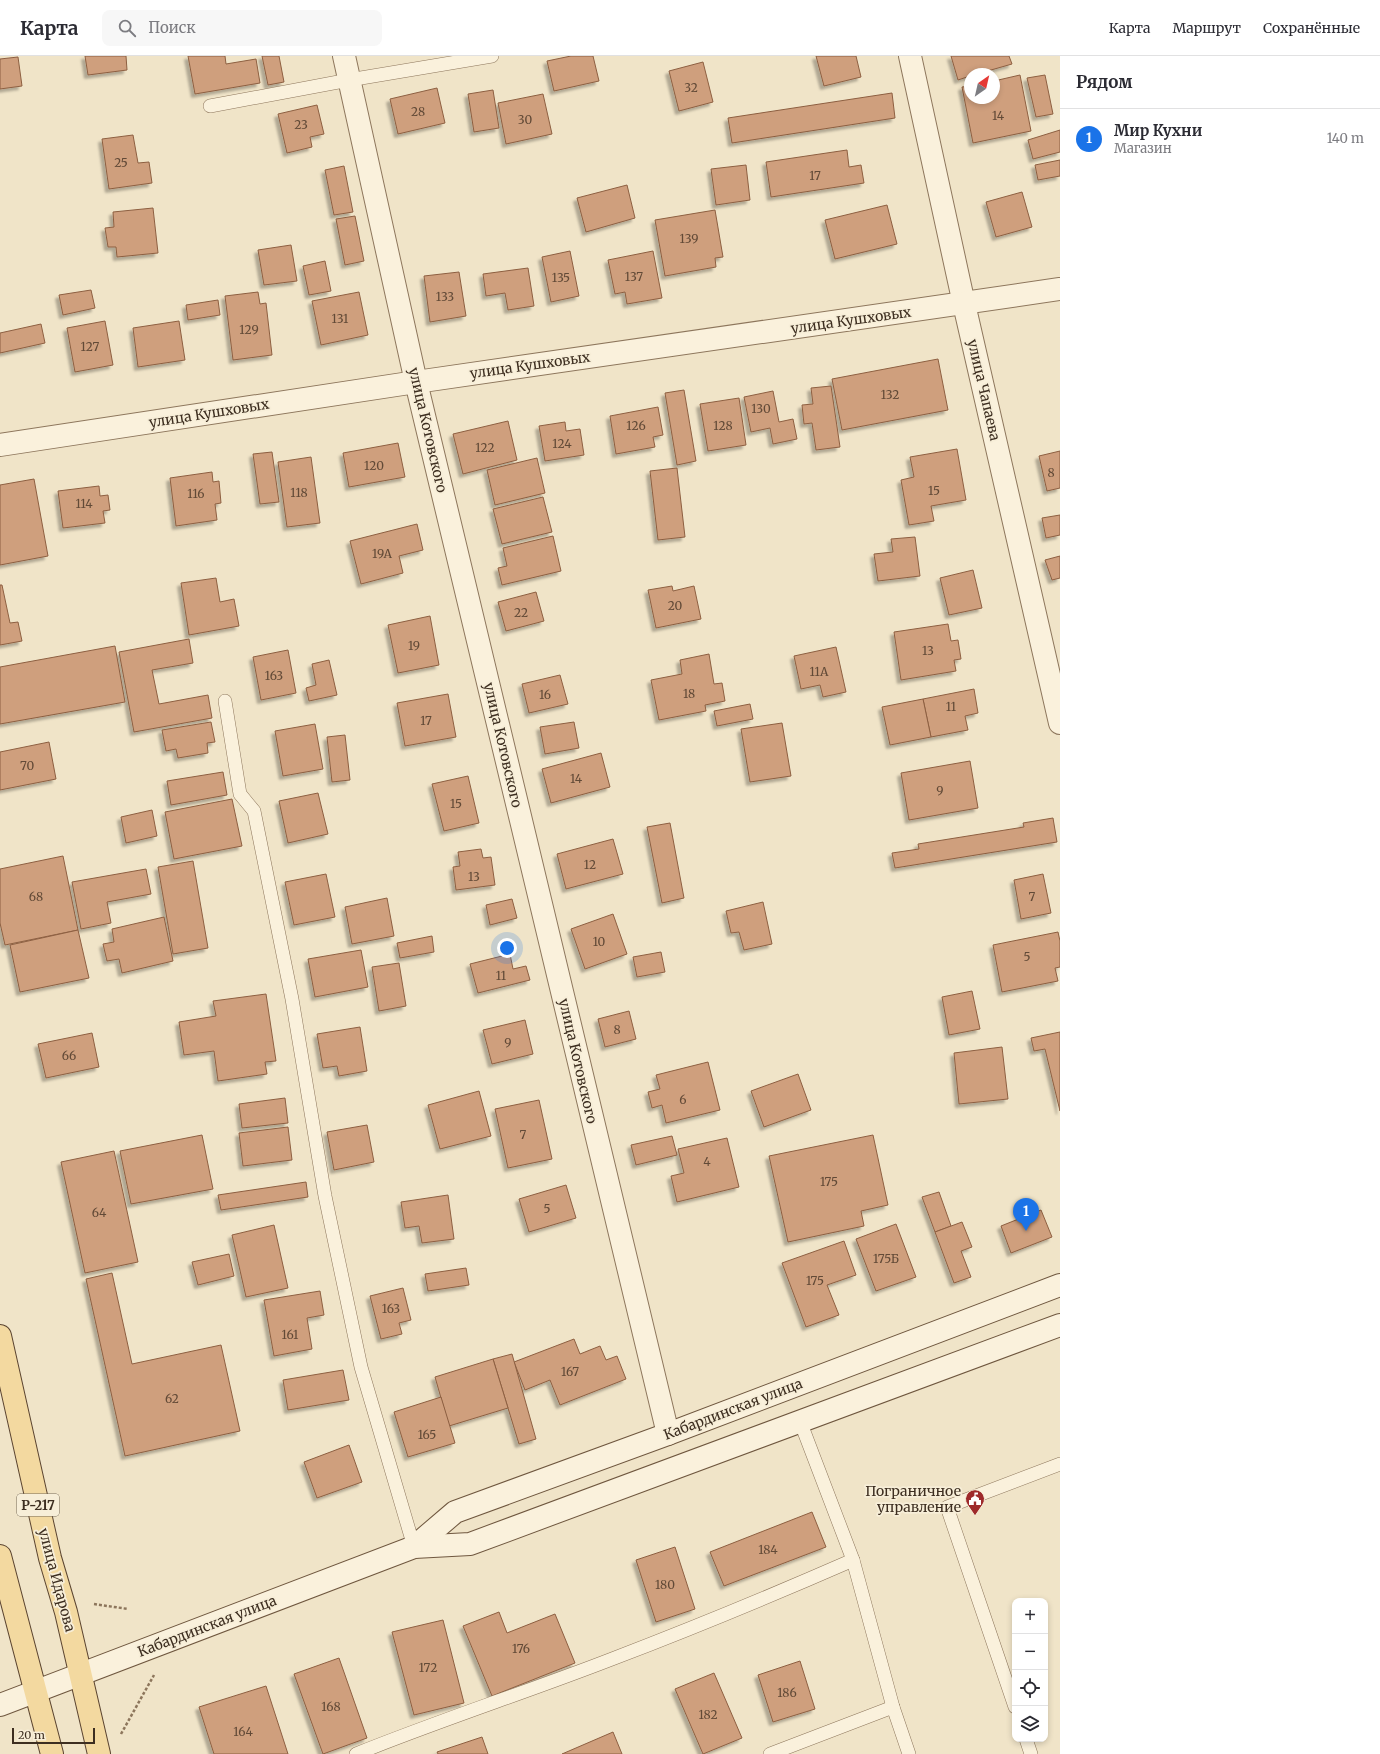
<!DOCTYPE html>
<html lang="ru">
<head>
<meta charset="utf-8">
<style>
  :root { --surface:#fff; --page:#f7f7f7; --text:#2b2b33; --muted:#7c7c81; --line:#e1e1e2; --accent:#1a73e8 }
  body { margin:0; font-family:Merriweather,serif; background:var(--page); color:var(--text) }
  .controls { position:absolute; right:12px; bottom:12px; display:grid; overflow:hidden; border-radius:8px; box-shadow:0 2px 6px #0003 }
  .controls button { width:36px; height:36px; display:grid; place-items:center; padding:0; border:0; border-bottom:1px solid var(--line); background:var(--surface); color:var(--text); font:20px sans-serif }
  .compass { position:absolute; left:964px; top:12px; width:36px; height:36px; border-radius:50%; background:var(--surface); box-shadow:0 2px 6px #0003; rotate:34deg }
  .scale { position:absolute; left:12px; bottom:10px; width:83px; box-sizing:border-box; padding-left:4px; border:2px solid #3d2e20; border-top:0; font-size:11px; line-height:14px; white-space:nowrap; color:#3d2e20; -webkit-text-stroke:3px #f7eed8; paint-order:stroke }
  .you { position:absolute; left:507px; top:892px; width:14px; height:14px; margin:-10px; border:3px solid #fff; border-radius:50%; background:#1a73e8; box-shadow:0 0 0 6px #1a73e833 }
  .badge { display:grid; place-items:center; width:26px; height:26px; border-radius:50%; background:var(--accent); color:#fff; font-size:13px; font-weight:700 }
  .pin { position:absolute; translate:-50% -33px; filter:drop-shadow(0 1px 2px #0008) }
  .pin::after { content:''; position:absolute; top:21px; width:14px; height:12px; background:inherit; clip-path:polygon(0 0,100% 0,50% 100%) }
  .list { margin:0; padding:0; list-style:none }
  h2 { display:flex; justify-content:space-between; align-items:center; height:52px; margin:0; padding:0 16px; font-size:17px }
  h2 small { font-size:13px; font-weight:400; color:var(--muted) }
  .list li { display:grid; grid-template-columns:26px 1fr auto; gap:12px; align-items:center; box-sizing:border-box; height:60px; padding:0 16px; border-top:1px solid var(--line) }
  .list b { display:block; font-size:15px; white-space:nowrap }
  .list p { margin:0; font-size:13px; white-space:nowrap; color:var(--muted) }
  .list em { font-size:13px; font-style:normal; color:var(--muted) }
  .icon { flex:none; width:22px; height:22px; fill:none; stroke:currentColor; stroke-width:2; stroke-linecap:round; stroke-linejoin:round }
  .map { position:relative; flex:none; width:1060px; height:1698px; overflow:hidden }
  header { display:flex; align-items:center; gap:24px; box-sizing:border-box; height:56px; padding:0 20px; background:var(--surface); border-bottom:1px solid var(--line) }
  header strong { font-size:19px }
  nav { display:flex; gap:22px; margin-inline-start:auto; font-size:14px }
  .search { width:280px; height:36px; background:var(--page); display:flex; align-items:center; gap:10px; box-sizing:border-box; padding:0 14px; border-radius:8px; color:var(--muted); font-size:15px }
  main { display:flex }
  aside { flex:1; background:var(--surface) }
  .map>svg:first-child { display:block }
  .building { fill:#cf9f7d; stroke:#8d5f41; filter:url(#shadow) }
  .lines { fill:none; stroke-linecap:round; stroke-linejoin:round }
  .service-casing { stroke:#8d765c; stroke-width:14 }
  .minor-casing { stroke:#8d765c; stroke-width:24 }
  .secondary-casing { stroke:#6f573f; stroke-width:24 }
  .primary-casing { stroke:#5b4430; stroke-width:24 }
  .path { stroke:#8d765c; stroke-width:2.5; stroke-dasharray:3 2; stroke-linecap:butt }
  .service { stroke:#faf1dc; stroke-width:13 }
  .minor { stroke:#faf1dc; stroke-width:22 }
  .secondary { stroke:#faf1dc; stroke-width:22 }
  .primary { stroke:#f3d9a0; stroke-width:22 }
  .labels { text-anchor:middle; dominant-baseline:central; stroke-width:3.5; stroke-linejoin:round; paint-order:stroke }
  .number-label { font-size:12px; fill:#624a37 }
  .shield { fill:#f7eed8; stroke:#756857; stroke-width:1 }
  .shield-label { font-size:13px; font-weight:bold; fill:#3d2e20 }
  .street-label { font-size:14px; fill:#3d2e20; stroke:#f7eed8 }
  .poi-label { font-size:14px; fill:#3d2e20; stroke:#f7eed8; text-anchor:end }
</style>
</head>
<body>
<header>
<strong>Карта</strong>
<div class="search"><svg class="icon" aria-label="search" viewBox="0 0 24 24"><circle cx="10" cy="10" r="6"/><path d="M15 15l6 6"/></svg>Поиск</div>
<nav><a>Карта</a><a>Маршрут</a><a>Сохранённые</a></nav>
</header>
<main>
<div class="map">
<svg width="1060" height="1698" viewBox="0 0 1060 1698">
  <defs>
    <filter id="shadow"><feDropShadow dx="-3.5" dy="3.5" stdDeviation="1" flood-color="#0004"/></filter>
  </defs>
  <rect width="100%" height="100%" fill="#f0e4c8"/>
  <g class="building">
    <path d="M85,0H126L127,14L88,19Z"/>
    <path d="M188,0H225L226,8L256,3L260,27L195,38Z"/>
    <path d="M262,0H279L284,26L268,29Z"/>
    <path d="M571,0H593L599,25L554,35L547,5Z"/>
    <path d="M816,0H856L861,21L824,30Z"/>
    <path d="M951,0H1009L1012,8L977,18H970V20L958,24Z"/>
    <path d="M18,1L22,30L0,33V3Z"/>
    <path d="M703,6L713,46L679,55L669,15Z"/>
    <path d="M1020,19L1031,75L973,87L962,31L970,30V42H994V25Z"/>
    <path d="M1045,19L1053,58L1036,61L1027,22Z"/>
    <path d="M437,32L445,67L398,78L390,43Z"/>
    <path d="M493,34L499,72L474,76L468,38Z"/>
    <path d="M892,37L895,62L732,87L728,62Z"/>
    <path d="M543,38L552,78L506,88L498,47Z"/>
    <path d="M317,49L324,78L310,81L312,91L287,97L278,58Z"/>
    <path d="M1060,74V96L1033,103L1028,84Z"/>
    <path d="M133,79L138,107L149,106L152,127L109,133L102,83Z"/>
    <path d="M847,94L849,111L861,109L864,127L771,141L766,106Z"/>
    <path d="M1060,104V120L1038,124L1035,109Z"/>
    <path d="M746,109L750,144L716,149L711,113Z"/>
    <path d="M344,110L353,156L334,159L325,114Z"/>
    <path d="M627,129L635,162L586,176L577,142Z"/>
    <path d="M1022,136L1032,171L996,181L986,146Z"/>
    <path d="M887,149L897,188L835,203L825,164Z"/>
    <path d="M153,152L158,197L117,201L116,191H108L105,172L114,171L113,156Z"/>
    <path d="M715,154L723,201L715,202L716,211L665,220L655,164Z"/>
    <path d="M355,160L364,205L345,209L336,163Z"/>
    <path d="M291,189L297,225L264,229L258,194Z"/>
    <path d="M570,195L579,240L551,246L542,201Z"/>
    <path d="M653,195L662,242L627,248L625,236L615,238L608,204Z"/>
    <path d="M325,205L331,235L309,239L303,210Z"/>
    <path d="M528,212L534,250L508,254L505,237L486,240L483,218Z"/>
    <path d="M459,216L466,260L430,266L424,220Z"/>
    <path d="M91,234L95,252L63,259L59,239Z"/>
    <path d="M258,236L260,248L266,247L272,299L233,304L225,240Z"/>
    <path d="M359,236L368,279L321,289L312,245Z"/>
    <path d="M218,244L220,259L188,264L186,249Z"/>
    <path d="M105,265L113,309L75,316L67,272Z"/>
    <path d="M179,265L185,304L138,311L133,272Z"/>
    <path d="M41,268L45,287L0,297V277Z"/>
    <path d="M938,303L948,354L842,374L832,323Z"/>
    <path d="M831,330L840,391L816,394L812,367L804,368L802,349L813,348L811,332Z"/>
    <path d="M684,334L696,405L677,409L665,337Z"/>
    <path d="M773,335L779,366L793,363L797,383L773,388L770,372L751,376L744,341Z"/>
    <path d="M739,342L746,389L708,395L700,348Z"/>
    <path d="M658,351L663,379L653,381L655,391L616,398L610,360Z"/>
    <path d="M508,365L517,404L463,418L453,378Z"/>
    <path d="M565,366L566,375L580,373L584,399L545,405L539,370Z"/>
    <path d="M398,387L405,421L349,431L343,397Z"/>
    <path d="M957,393L966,444L931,450L934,465L909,469L901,424L914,421L910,401Z"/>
    <path d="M1060,395V432L1047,435L1039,400Z"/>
    <path d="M272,396L279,446L260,448L253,398Z"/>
    <path d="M311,401L320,467L287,471L278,406Z"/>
    <path d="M537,402L545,437L495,449L487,414Z"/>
    <path d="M677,412L685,481L658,484L650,415Z"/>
    <path d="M212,416L213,426L219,425L221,447L215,448L217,464L176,470L170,422Z"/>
    <path d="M34,423L48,500L0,509V429Z"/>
    <path d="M99,430L100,440L108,439L110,454L103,455L105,467L63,472L58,435Z"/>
    <path d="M543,441L552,476L502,488L493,453Z"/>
    <path d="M1060,459V479L1046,482L1042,462Z"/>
    <path d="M417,468L423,494L399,500L403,517L361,528L350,485Z"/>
    <path d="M553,480L561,515L502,529L498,512L507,510L503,492Z"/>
    <path d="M915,481L920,520L878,525L874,498L893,496L891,483Z"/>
    <path d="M1060,500V522L1052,524L1045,504Z"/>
    <path d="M973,514L982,552L949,559L940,522Z"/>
    <path d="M216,522L220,546L234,543L239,570L189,579L181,527Z"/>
    <path d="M0,529H2L10,567L18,566L22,585L0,589Z"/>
    <path d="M672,530L673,535L694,530L701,563L656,572L648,534Z"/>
    <path d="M536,536L544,565L506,575L498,546Z"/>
    <path d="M430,560L439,609L398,617L388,569Z"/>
    <path d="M948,568L951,585L958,584L961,603L954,604L956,615L901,624L894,576Z"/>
    <path d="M189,583L193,607L152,614L159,648L208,639L212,662L134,676L119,596Z"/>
    <path d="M115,590L125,646L0,668V611Z"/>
    <path d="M836,591L846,636L823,641L820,629L801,633L794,600Z"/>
    <path d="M288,594L296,637L261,644L253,601Z"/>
    <path d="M709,598L714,628L722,627L725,645L705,649L706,655L659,664L651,624L682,618L680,604Z"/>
    <path d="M329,604L337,639L309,645L306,632L316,629L312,608Z"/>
    <path d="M560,619L568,648L529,657L522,628Z"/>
    <path d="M974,633L978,657L965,660L968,674L931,681L923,643Z"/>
    <path d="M448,638L456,681L405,690L397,647Z"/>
    <path d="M923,643L931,681L890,689L882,651Z"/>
    <path d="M750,648L753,663L717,670L714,655Z"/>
    <path d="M211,666L215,686L207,687L208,697L178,702L176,693L166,695L162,674Z"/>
    <path d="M574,666L579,692L545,698L540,671Z"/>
    <path d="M782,667L791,720L750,726L741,673Z"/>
    <path d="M315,668L323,713L283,720L275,675Z"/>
    <path d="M345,679L350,724L332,726L327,681Z"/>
    <path d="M49,686L56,723L0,734V696Z"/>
    <path d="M601,697L610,731L551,747L542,713Z"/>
    <path d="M970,705L978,752L909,764L901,717Z"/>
    <path d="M223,716L227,739L171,749L167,725Z"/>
    <path d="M468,720L479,767L444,775L432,728Z"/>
    <path d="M318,737L328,778L288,787L279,745Z"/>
    <path d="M232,743L242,790L174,803L165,756Z"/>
    <path d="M152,754L157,780L126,787L121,761Z"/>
    <path d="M1053,762L1057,786L895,812L892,797L919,793L918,788L1024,771L1023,767Z"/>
    <path d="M670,767L684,842L662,847L647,771Z"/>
    <path d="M613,783L623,818L566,833L557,798Z"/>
    <path d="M481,793L483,802L491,801L495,829L456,834L453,811L460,810L458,796Z"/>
    <path d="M63,800L78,874L5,889L0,867V813Z"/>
    <path d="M193,805L208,892L173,898L158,811Z"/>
    <path d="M146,813L151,838L107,846L111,867L81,873L72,826Z"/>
    <path d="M326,818L335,861L294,869L285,826Z"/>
    <path d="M1043,818L1051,857L1021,863L1014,824Z"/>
    <path d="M387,842L394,880L352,888L345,851Z"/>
    <path d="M512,843L517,862L490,869L486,849Z"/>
    <path d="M763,846L772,888L744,894L739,876L731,877L726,855Z"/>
    <path d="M613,858L627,898L585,913L571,873Z"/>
    <path d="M164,861L173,905L122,917L119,903L107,905L103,888L114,886L112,873Z"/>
    <path d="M78,874L89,922L20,936L10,889Z"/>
    <path d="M1058,876L1060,885V911L1055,912L1058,925L1002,936L993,889Z"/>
    <path d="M432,880L434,896L400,902L397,887Z"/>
    <path d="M361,894L368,931L315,941L308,903Z"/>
    <path d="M661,896L665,916L637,921L633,901Z"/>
    <path d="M510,898L513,913L526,910L530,924L478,937L470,908Z"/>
    <path d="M399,907L406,950L379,955L372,911Z"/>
    <path d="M972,935L980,973L949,979L942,941Z"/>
    <path d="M266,938L276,1005L265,1006L267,1018L218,1025L214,995L184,999L179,966L216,960L213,945Z"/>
    <path d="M629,955L636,983L605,991L598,963Z"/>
    <path d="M525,964L533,998L492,1008L483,974Z"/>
    <path d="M360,971L367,1015L339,1020L337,1010L323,1012L317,978Z"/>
    <path d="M1060,976V1055L1045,993L1034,995L1031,982Z"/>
    <path d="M92,977L99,1011L46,1022L38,988Z"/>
    <path d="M1002,991L1008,1043L959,1048L954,997Z"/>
    <path d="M708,1006L720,1054L666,1067L662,1049L652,1052L648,1036L660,1033L656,1019Z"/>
    <path d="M798,1018L811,1054L764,1071L751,1035Z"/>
    <path d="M479,1035L491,1080L440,1093L428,1049Z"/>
    <path d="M285,1042L288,1067L242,1072L239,1048Z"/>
    <path d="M539,1044L552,1103L508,1112L495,1053Z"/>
    <path d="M367,1069L374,1106L334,1114L327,1076Z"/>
    <path d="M288,1071L292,1104L243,1110L239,1077Z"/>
    <path d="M202,1079L213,1133L131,1148L120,1095Z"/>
    <path d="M873,1079L888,1149L861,1155L864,1170L788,1186L769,1100Z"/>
    <path d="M672,1080L677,1099L636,1109L631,1089Z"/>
    <path d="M727,1082L739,1131L677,1146L671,1120L684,1117L678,1093Z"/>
    <path d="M114,1095L138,1206L85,1217L61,1106Z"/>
    <path d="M306,1126L308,1141L221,1154L218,1139Z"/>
    <path d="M566,1129L576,1162L529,1176L519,1143Z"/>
    <path d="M939,1136L951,1170L935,1176L922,1141Z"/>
    <path d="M448,1139L454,1183L422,1187L419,1170L405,1172L401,1146Z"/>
    <path d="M1041,1154L1052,1181L1011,1197L1001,1170Z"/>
    <path d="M962,1166L972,1191L961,1195L971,1221L954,1227L935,1176Z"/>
    <path d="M896,1168L916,1221L876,1235L856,1183Z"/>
    <path d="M274,1169L288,1232L246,1241L232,1179Z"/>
    <path d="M844,1185L856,1219L827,1229L839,1259L806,1271L782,1207Z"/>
    <path d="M229,1198L234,1220L198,1229L192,1206Z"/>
    <path d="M466,1212L469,1229L428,1235L425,1218Z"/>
    <path d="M112,1217L132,1308L221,1289L240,1375L125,1400L86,1223Z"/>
    <path d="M403,1232L411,1264L399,1267L402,1278L381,1283L370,1240Z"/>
    <path d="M320,1235L324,1259L307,1262L312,1293L274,1300L264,1244Z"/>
    <path d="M574,1283L580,1298L600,1290L606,1304L617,1300L626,1323L560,1349L550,1324L525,1334L514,1306Z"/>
    <path d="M512,1298L536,1383L519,1388L493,1303Z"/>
    <path d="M493,1303L508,1352L449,1370L435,1321Z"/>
    <path d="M343,1314L349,1344L288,1354L283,1324Z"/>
    <path d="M441,1341L455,1387L408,1401L394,1356Z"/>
    <path d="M349,1389L362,1426L317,1442L304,1406Z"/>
    <path d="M812,1456L826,1491L724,1530L710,1496Z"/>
    <path d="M675,1491L695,1553L656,1566L636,1504Z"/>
    <path d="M499,1556L507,1577L555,1558L575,1607L492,1640L463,1570Z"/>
    <path d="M443,1564L464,1647L414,1659L392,1576Z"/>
    <path d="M339,1602L367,1682L323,1698L294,1618Z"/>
    <path d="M800,1605L815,1653L773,1666L758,1619Z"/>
    <path d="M714,1617L742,1682L703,1698L675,1633Z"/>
    <path d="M266,1630L288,1698H214L199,1651Z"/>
    <path d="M613,1676L622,1698H562Z"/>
    <path d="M482,1681L488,1698H438L437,1696Z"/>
  </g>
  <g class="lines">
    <defs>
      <g id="service">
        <path d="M210,50L349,24L492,0"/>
        <path d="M225,645L240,738L254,755L292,943L325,1140L361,1311L414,1491"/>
        <path d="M800,1365L853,1504L893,1651L909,1698"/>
        <path d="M1015,1651L947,1451L1060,1408"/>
        <path d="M1026,1683L1031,1698"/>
        <path d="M356,1698C440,1664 527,1636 612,1603C693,1572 773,1539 853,1504"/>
        <path d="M770,1698L893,1651"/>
      </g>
      <g id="minor">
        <path d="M344,0L416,326L668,1378"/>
        <path d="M910,0L964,248L1060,667"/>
        <path d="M0,389L416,326L1060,233"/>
      </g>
      <g id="secondary">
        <path d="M414,1491L455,1456L668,1378L1060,1229"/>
        <path d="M0,1649L414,1491L470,1488L1060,1269"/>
      </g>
      <g id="primary">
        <path d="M0,1280L50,1502L66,1556L99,1698"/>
        <path d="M0,1500L52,1698"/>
      </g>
    </defs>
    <use href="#service" class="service-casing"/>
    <use href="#minor" class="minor-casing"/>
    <use href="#secondary" class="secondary-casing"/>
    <use href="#primary" class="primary-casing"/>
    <g class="path">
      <path d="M94,1548L128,1553"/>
      <path d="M121,1678L154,1619"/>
    </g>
    <use href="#service" class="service"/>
    <use href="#minor" class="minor"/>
    <use href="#secondary" class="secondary"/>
    <use href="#primary" class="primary"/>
  </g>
  <defs>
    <symbol id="civic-pin" viewBox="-11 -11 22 30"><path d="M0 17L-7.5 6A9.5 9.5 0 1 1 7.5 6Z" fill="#9e2a2b" stroke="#f7eed8"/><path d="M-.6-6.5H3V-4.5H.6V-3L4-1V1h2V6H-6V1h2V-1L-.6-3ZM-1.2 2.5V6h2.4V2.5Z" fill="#fff"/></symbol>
  </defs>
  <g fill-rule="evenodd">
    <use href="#civic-pin" x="964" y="1432" width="22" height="30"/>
  </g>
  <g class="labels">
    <g class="number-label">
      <text x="691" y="31">32</text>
      <text x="418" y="55">28</text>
      <text x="998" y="59">14</text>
      <text x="525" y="63">30</text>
      <text x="301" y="68">23</text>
      <text x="121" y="106">25</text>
      <text x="815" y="119">17</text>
      <text x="689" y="182">139</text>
      <text x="634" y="220">137</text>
      <text x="561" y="221">135</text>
      <text x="445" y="240">133</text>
      <text x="340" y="262">131</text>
      <text x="249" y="273">129</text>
      <text x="90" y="290">127</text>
      <text x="890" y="338">132</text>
      <text x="761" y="352">130</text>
      <text x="636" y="369">126</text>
      <text x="723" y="369">128</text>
      <text x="562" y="387">124</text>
      <text x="485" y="391">122</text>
      <text x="374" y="409">120</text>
      <text x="1051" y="416">8</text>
      <text x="934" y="434">15</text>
      <text x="299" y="436">118</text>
      <text x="196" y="437">116</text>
      <text x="84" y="447">114</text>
      <text x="382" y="497">19А</text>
      <text x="675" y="549">20</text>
      <text x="521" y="556">22</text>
      <text x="414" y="589">19</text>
      <text x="928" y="594">13</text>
      <text x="819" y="615">11А</text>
      <text x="274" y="619">163</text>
      <text x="689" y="637">18</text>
      <text x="545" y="638">16</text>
      <text x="951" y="650">11</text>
      <text x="426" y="664">17</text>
      <text x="27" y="709">70</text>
      <text x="576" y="722">14</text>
      <text x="940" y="734">9</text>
      <text x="456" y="747">15</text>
      <text x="590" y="808">12</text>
      <text x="474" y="820">13</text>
      <text x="36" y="840">68</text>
      <text x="1032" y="840">7</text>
      <text x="599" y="885">10</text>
      <text x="1027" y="900">5</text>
      <text x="501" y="919">11</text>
      <text x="617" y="973">8</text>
      <text x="508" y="986">9</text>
      <text x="69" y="999">66</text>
      <text x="683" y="1043">6</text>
      <text x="523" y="1078">7</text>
      <text x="707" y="1105">4</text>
      <text x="829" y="1125">175</text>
      <text x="547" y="1152">5</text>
      <text x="99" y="1156">64</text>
      <text x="886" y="1202">175Б</text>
      <text x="815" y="1224">175</text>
      <text x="391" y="1252">163</text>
      <text x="290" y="1278">161</text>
      <text x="570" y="1315">167</text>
      <text x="172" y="1342">62</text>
      <text x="427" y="1378">165</text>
      <text x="768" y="1493">184</text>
      <text x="665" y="1528">180</text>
      <text x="521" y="1592">176</text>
      <text x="428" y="1611">172</text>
      <text x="787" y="1636">186</text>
      <text x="331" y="1650">168</text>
      <text x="708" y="1658">182</text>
      <text x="243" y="1675">164</text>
    </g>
    <rect class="shield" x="17" y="1438" width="42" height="22" rx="3"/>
    <g class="shield-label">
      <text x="38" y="1449">Р-217</text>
    </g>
    <g class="street-label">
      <text transform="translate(851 264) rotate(-8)">улица Кушховых</text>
      <text transform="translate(530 309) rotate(-8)">улица Кушховых</text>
      <text transform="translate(984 334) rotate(77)">улица Чапаева</text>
      <text transform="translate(209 357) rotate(-9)">улица Кушховых</text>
      <text transform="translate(428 374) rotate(77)">улица Котовского</text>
      <text transform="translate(503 689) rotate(77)">улица Котовского</text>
      <text transform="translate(578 1005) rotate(77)">улица Котовского</text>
      <text transform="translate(733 1353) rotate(-21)">Кабардинская улица</text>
      <text transform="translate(57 1524) rotate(75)">улица Идарова</text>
      <text transform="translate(207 1570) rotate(-21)">Кабардинская улица</text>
    </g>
    <g class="poi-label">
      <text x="961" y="1435">Пограничное<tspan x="961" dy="16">управление</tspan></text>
    </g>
  </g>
</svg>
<div class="controls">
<button>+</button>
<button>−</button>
<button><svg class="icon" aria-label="locate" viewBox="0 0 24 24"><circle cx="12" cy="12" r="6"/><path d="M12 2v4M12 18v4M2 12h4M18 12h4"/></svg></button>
<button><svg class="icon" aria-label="layers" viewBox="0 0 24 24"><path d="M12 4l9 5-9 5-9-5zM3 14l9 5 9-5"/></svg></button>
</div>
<svg class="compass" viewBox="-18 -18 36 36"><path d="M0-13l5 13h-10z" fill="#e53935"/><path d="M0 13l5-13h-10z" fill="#7c7c81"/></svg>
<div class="scale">20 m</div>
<div class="you"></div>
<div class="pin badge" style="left:1026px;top:1175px">1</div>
</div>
<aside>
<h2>Рядом<small></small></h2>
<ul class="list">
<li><span class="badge">1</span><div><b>Мир Кухни</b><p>Магазин</p></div><em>140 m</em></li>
</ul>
</aside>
</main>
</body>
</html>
